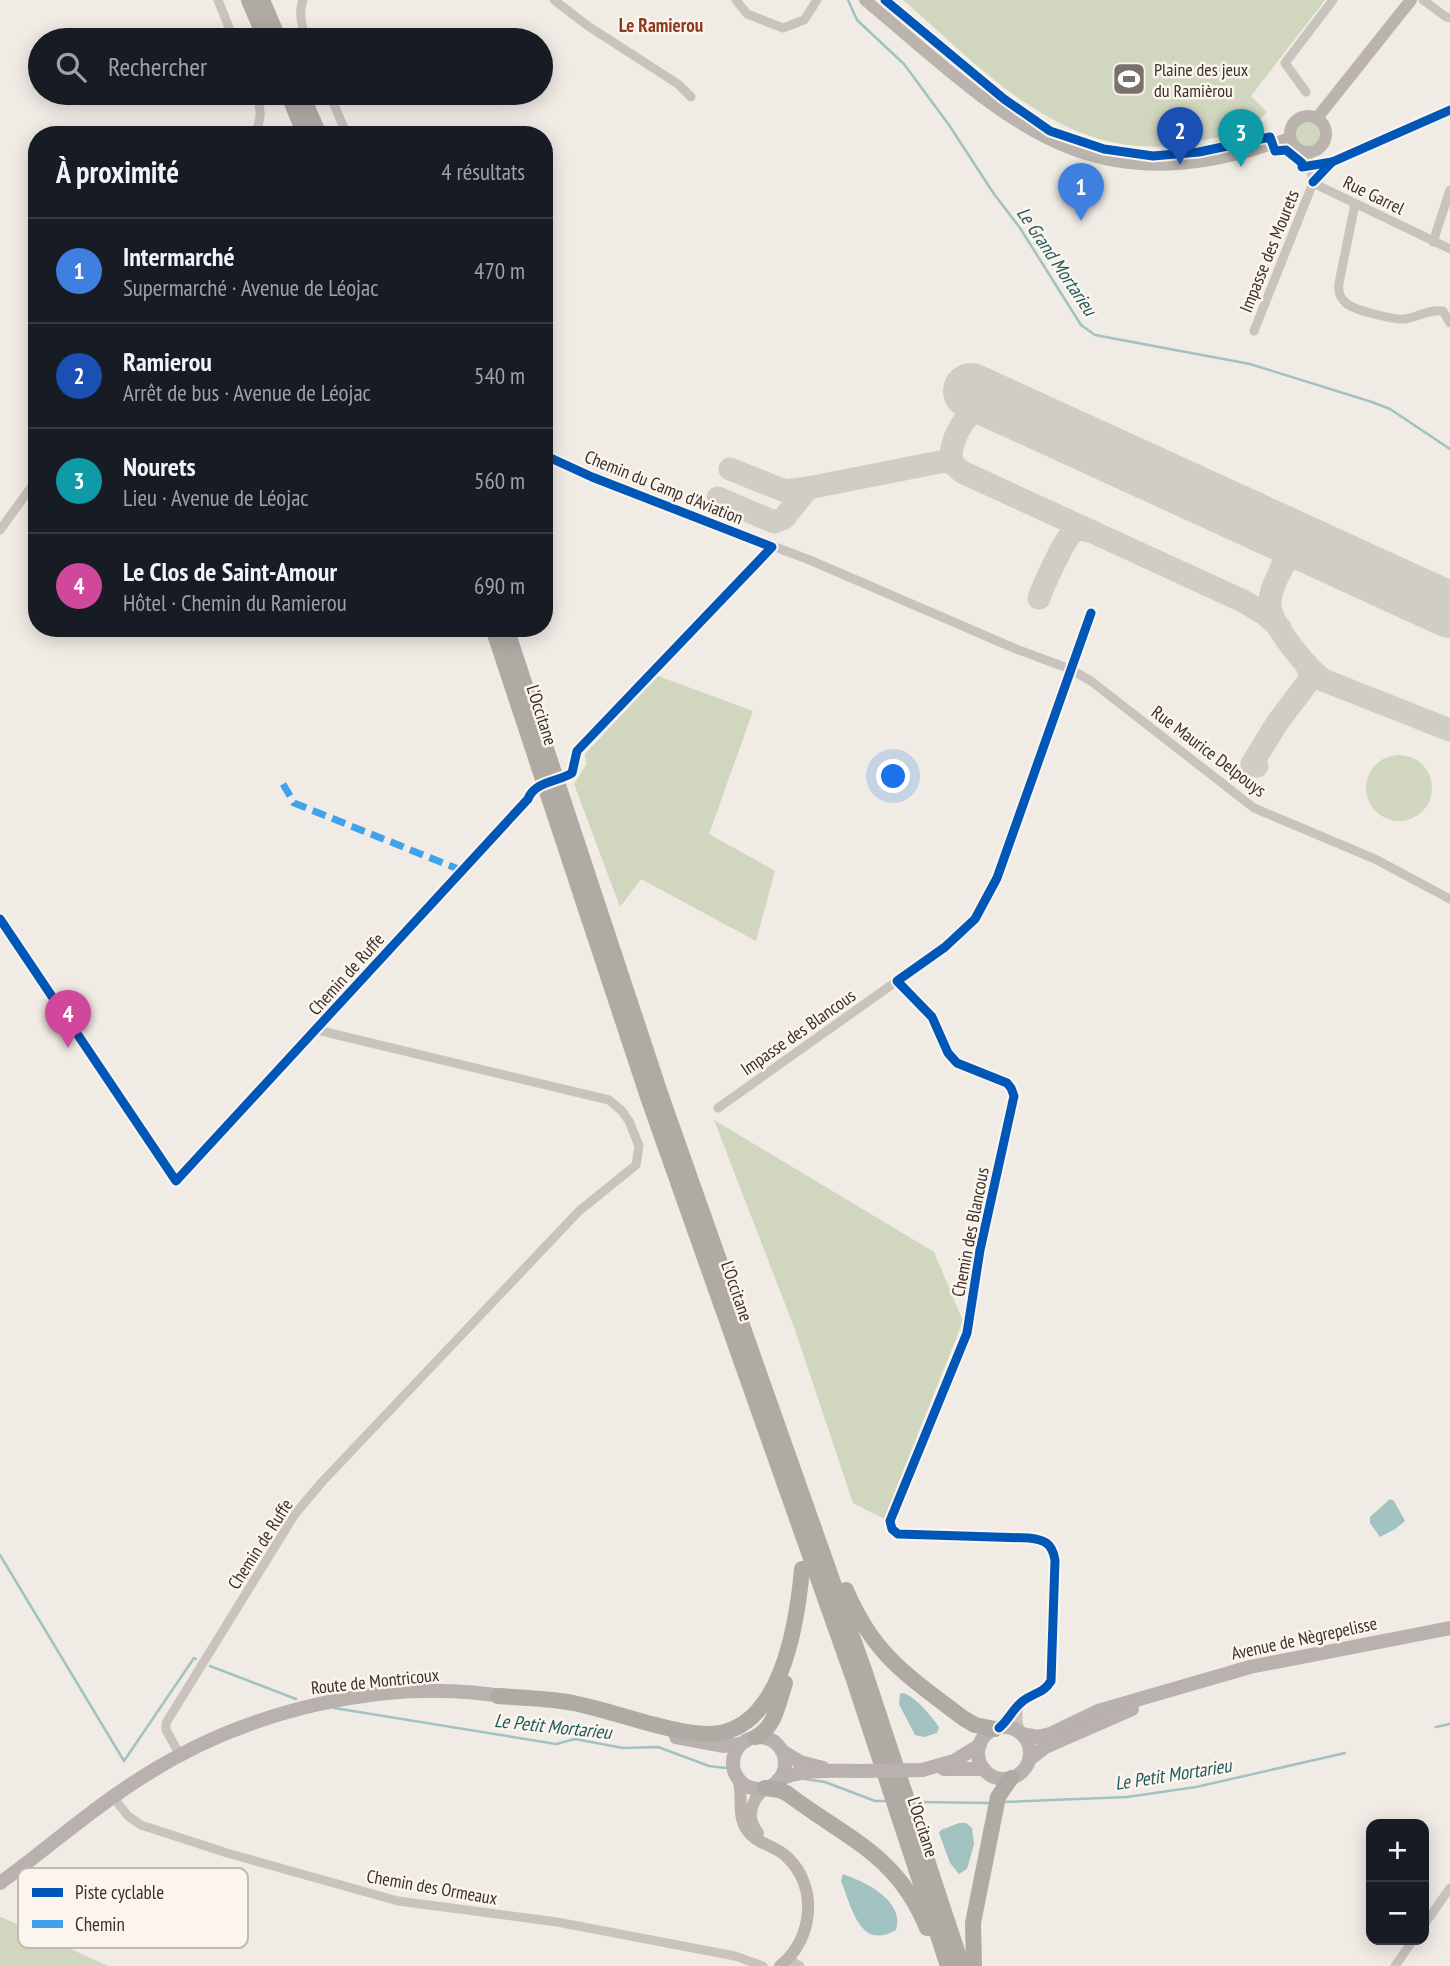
<!DOCTYPE html>
<html lang="fr">
<head>
<meta charset="utf-8">
<style>
  :root { --surface:#171b24; --page:#242831; --text:#f1f3f6; --muted:#9ea1a6; --line:#363941; --accent:#d93025 }
  body { margin:0; font-family:"PT Sans Narrow",sans-serif; background:var(--page); color:var(--text) }
  .controls { position:absolute; right:21px; bottom:21px; display:grid; overflow:hidden; border-radius:14px; box-shadow:0 4px 18px #0003 }
  .controls button { width:63px; height:63px; display:grid; place-items:center; padding:0; border:0; border-bottom:2px solid var(--line); background:var(--surface); color:var(--text); font:35px sans-serif }
  .you { position:absolute; left:894px; top:777px; width:24px; height:24px; margin:-18px; border:5px solid #fff; border-radius:50%; background:#1a73e8; box-shadow:0 0 0 10px #1a73e833 }
  .badge { display:grid; place-items:center; width:46px; height:46px; border-radius:50%; background:var(--accent); color:#fff; font-size:23px; font-weight:700 }
  .pin { position:absolute; translate:-50% -58px; filter:drop-shadow(0 2px 4px #0008) }
  .pin::after { content:''; position:absolute; top:37px; width:24px; height:21px; background:inherit; clip-path:polygon(0 0,100% 0,50% 100%) }
  .list { margin:0; padding:0; list-style:none }
  h2 { display:flex; justify-content:space-between; align-items:center; height:91px; margin:0; padding:0 28px; font-size:30px }
  h2 small { font-size:23px; font-weight:400; color:var(--muted) }
  .list li { display:grid; grid-template-columns:46px 1fr auto; gap:21px; align-items:center; box-sizing:border-box; height:105px; padding:0 28px; border-top:2px solid var(--line) }
  .list b { display:block; font-size:26px; white-space:nowrap }
  .list p { margin:0; font-size:23px; white-space:nowrap; color:var(--muted) }
  .list em { font-size:23px; font-style:normal; color:var(--muted) }
  .icon { flex:none; width:38px; height:38px; fill:none; stroke:currentColor; stroke-width:2; stroke-linecap:round; stroke-linejoin:round }
  .map { position:relative; flex:none; width:1450px; height:1966px; overflow:hidden }
  .search { position:absolute; background:var(--surface); box-shadow:0 4px 18px #0003; left:28px; top:28px; width:525px; height:77px; display:flex; align-items:center; gap:18px; box-sizing:border-box; padding:0 24px; border-radius:38px; color:var(--muted); font-size:26px }
  .panel { position:absolute; background:var(--surface); box-shadow:0 4px 18px #0003; left:28px; top:126px; width:525px; height:511px; border-radius:28px }
  .map>svg:first-child { display:block }
  .green { fill:#d1d6bf }
  .water { fill:#a1c2c1 }
  .lines { fill:none; stroke-linecap:round; stroke-linejoin:round }
  .stream { stroke:#a1c2c1; stroke-width:2.5 }
  .taxiway { stroke:#d0ccc6; stroke-width:23 }
  .runway { stroke:#d0ccc6; stroke-width:56 }
  .street { stroke:#c9c3be; stroke-width:9 }
  .secondary { stroke:#bab3ae; stroke-width:12 }
  .primary { stroke:#b8b1ad; stroke-width:14 }
  .highway { stroke:#afaaa4; stroke-width:16 }
  .primary-bridge { stroke:#b8b1ad; stroke-width:14 }
  .quiet { stroke:#3fa3eb; stroke-width:7; stroke-dasharray:14 7; stroke-linecap:butt }
  .cycleway-casing { stroke:#fbf5ee; stroke-width:13 }
  .cycleway { stroke:#0057b8; stroke-width:9 }
  .labels { text-anchor:middle; dominant-baseline:central; stroke-width:5; stroke-linejoin:round; paint-order:stroke }
  .poi-label { font-size:18px; fill:#3b302b; stroke:#fbf5ee; text-anchor:start }
  .street-label { font-size:18px; fill:#3b302b; stroke:#fbf5ee }
  .neighbourhood-label { font-size:19px; font-weight:bold; fill:#8c3b22; stroke:#fbf5ee }
  .water-label { font-size:19px; font-style:italic; fill:#1f5a5e; stroke:#fbf5ee }
  .key { fill:#fbf5ee; stroke:#c1bab4; stroke-width:2 }
  .key-label { font-size:19px; fill:#3b302b }
</style>
</head>
<body>
<div class="map">
<svg width="1450" height="1966" viewBox="0 0 1450 1966">
  <rect width="100%" height="100%" fill="#f0ebe5"/>
  <g class="green">
    <path d="M903,0H1325L1251,96L1267,112C1250,130 1225,136 1201,141C1072,171 990,75 903,0Z"/>
    <circle cx="1308" cy="134" r="14"/>
    <path d="M658,676L753,711L709,834L775,871L756,941L641,879L620,907L574,784L586,765L585,754Z"/>
    <circle cx="1399" cy="788" r="33"/>
    <path d="M714,1120L934,1252L963,1321L884,1519L853,1503L794,1327Z"/>
    <path d="M0,1917H1L108,1966H0Z"/>
  </g>
  <g class="water">
    <path d="M1390,1499L1394,1501L1405,1521L1395,1529L1380,1537L1370,1523V1517Z"/>
    <path d="M904,1693C918,1699 930,1715 939,1727L937,1733L924,1737L915,1735L899,1704L900,1694Z"/>
    <path d="M959,1823H966L972,1828L974,1844L967,1869L959,1874L950,1863L939,1833L941,1830Z"/>
    <path d="M843,1874C866,1882 905,1901 896,1930C860,1951 852,1908 841,1881Z"/>
  </g>
  <g class="lines">
    <g class="stream">
      <path d="M848,0L857,20L904,64L949,125L994,194L1020,228L1081,325L1095,335L1250,364L1372,402L1390,409L1450,449"/>
      <path d="M0,1555L124,1761L194,1658L196,1659"/>
      <path d="M210,1666L296,1699"/>
      <path d="M334,1708L556,1744L575,1739L623,1748L658,1747L709,1766L726,1768"/>
      <path d="M1436,1727L1450,1724"/>
      <path d="M804,1779L825,1782L875,1801H885"/>
      <path d="M919,1802L989,1803"/>
      <path d="M1003,1802L1127,1797L1196,1787L1345,1753"/>
    </g>
    <g class="taxiway">
      <path d="M1029,418C1016,413 1000,404 986,406C965,410 947,444 952,463L962,472L1243,601L1265,614L1280,628"/>
      <path d="M730,469L785,491L808,488"/>
      <path d="M718,498L774,522L784,518L808,488L945,461L952,463"/>
      <path d="M1267,526C1279,540 1289,550 1281,569"/>
      <path d="M1349,564C1338,559 1321,549 1309,549C1295,549 1286,559 1281,570C1275,582 1269,593 1270,606C1272,626 1307,668 1323,680L1450,730"/>
      <path d="M1039,598C1043,586 1065,538 1073,532C1078,528 1085,530 1090,531"/>
      <path d="M1257,766L1252,764L1277,723L1311,678L1307,665"/>
    </g>
    <path class="runway" d="M971,391L1450,610"/>
    <g class="street">
      <path d="M218,0L234,40"/>
      <path d="M303,0C298,14 302,27 307,40"/>
      <path d="M554,0L588,26L678,84L691,97"/>
      <path d="M736,0L747,14L783,28L804,20L817,0"/>
      <path d="M1423,0L1446,17L1450,18"/>
      <path d="M1306,92L1285,63L1333,0"/>
      <path d="M329,93L347,135"/>
      <path d="M254,135C262,119 262,109 255,93"/>
      <path d="M1313,183L1450,249"/>
      <path d="M1355,204L1339,283C1338,291 1339,297 1346,303C1353,310 1394,320 1405,319C1418,317 1429,309 1443,311L1450,323"/>
      <path d="M1433,242L1450,190"/>
      <path d="M1254,331L1313,183L1308,152"/>
      <path d="M544,455L592,477L812,561L1016,649L1070,669L1091,681L1254,808L1375,859L1450,899"/>
      <path d="M0,530L37,479"/>
      <path d="M566,777L572,773L577,751L772,547"/>
      <path d="M0,919L176,1181L528,799L536,787"/>
      <path d="M718,1108L897,981"/>
      <path d="M1018,1708V1723L1022,1734"/>
      <path d="M999,1728C1009,1720 1013,1708 1023,1701C1033,1693 1044,1693 1051,1681L1055,1560C1052,1543 1045,1540 1029,1538L898,1534L892,1529L890,1521L967,1333L980,1250L1014,1096L1011,1088L1007,1083L957,1063L948,1053L932,1017L897,981L945,947L975,919L997,878L1091,613"/>
      <path d="M180,1755L166,1730V1723L295,1514L322,1482L579,1211L636,1165L639,1146L629,1121L622,1111L609,1100L317,1030"/>
      <path d="M113,1797L128,1816L141,1825L227,1853L398,1901L557,1922L735,1956L763,1966"/>
      <path d="M1424,1925L1450,1888"/>
      <path d="M789,1959L800,1966"/>
      <path d="M1395,1966L1413,1940"/>
    </g>
    <g class="secondary">
      <path d="M865,0C1011,122 1086,212 1290,138"/>
      <circle cx="1308" cy="134" r="18"/>
      <path d="M1317,118L1411,0"/>
      <path d="M738,1779C744,1796 736,1814 747,1830C756,1844 775,1845 787,1857C819,1887 813,1940 780,1966"/>
      <path d="M758,1833C745,1817 751,1801 765,1788"/>
    </g>
    <g class="primary">
      <circle cx="1004" cy="1753" r="26"/>
      <path d="M1022,1734L1038,1737L1050,1734L1098,1711L1250,1667L1450,1628"/>
      <path d="M676,1737L724,1746L741,1744"/>
      <circle cx="759" cy="1763" r="26"/>
      <path d="M782,1751L800,1762L823,1768"/>
      <path d="M1030,1759L1045,1747L1132,1709"/>
      <path d="M944,1769H984"/>
      <path d="M922,1770L954,1761L980,1745"/>
      <path d="M778,1780C803,1768 834,1771 861,1771"/>
      <path d="M0,1883C47,1849 91,1809 141,1778C244,1711 385,1676 507,1697"/>
    </g>
    <g class="highway">
      <path d="M249,0L266,40"/>
      <path d="M262,0L279,40"/>
      <path d="M288,93L305,135"/>
      <path d="M301,93L319,135"/>
      <path d="M493,628L649,1100L853,1677L948,1966"/>
      <path d="M506,628L661,1096L865,1673L962,1966"/>
      <path d="M846,1590C874,1656 908,1676 963,1718L975,1725L995,1729"/>
      <path d="M498,1696C523,1698 549,1698 573,1703C614,1711 668,1733 708,1734C781,1734 797,1624 802,1569"/>
      <path d="M756,1737C776,1726 778,1703 785,1683"/>
      <path d="M765,1788L780,1790L788,1794C847,1839 897,1854 927,1928"/>
      <path d="M974,1966L973,1923L998,1797L1011,1778"/>
    </g>
    <path class="primary-bridge" d="M861,1771L922,1770"/>
    <path class="quiet" d="M283,784L294,803L463,871"/>
    <defs>
      <g id="cycleway">
        <path d="M885,0L1004,99L1050,131L1104,149L1153,156L1199,152L1270,137L1275,151L1286,150L1302,163V167L1332,162"/>
        <path d="M1313,182L1332,162L1450,110"/>
        <path d="M0,919L176,1181L528,799C535,781 558,782 572,773L577,751L772,547L592,477L544,455"/>
        <path d="M999,1728C1009,1720 1013,1708 1023,1701C1033,1693 1044,1693 1051,1681L1055,1560C1052,1543 1045,1540 1029,1538L898,1534L892,1529L890,1521L967,1333L980,1250L1014,1096L1011,1088L1007,1083L957,1063L948,1053L932,1017L897,981L945,947L975,919L997,878L1091,613"/>
      </g>
    </defs>
    <use href="#cycleway" class="cycleway-casing"/>
    <use href="#cycleway" class="cycleway"/>
  </g>
  <defs>
    <symbol id="stadium-square" viewBox="-11 -11 22 22"><rect x="-9" y="-9" width="18" height="18" rx="4" fill="#7a716c" stroke="#fbf5ee"/><path d="M0-5a6.5 5 0 1 0 0 10a6.5 5 0 1 0 0-10ZM-3.5-1.8h7v3.6h-7Z" fill="#fff"/></symbol>
  </defs>
  <g fill-rule="evenodd">
    <use href="#stadium-square" x="1110" y="60" width="38" height="38"/>
  </g>
  <g class="labels">
    <g class="poi-label">
      <text x="1154" y="69">Plaine des jeux<tspan x="1154" dy="21">du Ramièrou</tspan></text>
    </g>
    <g class="street-label">
      <text transform="translate(1374 195) rotate(26)">Rue Garrel</text>
      <text transform="translate(1269 251) rotate(-68)">Impasse des Mourets</text>
      <text transform="translate(664 487) rotate(22)">Chemin du Camp d'Aviation</text>
      <text transform="translate(542 715) rotate(72)">L'Occitane</text>
      <text transform="translate(1209 751) rotate(37)">Rue Maurice Delpouys</text>
      <text transform="translate(346 974) rotate(-48)">Chemin de Ruffe</text>
      <text transform="translate(798 1032) rotate(-35)">Impasse des Blancous</text>
      <text transform="translate(970 1232) rotate(-79)">Chemin des Blancous</text>
      <text transform="translate(737 1291) rotate(71)">L'Occitane</text>
      <text transform="translate(260 1544) rotate(-57)">Chemin de Ruffe</text>
      <text transform="translate(1304 1638) rotate(-12)">Avenue de Nègrepelisse</text>
      <text transform="translate(375 1681) rotate(-6)">Route de Montricoux</text>
      <text transform="translate(923 1827) rotate(72)">L'Occitane</text>
      <text transform="translate(432 1887) rotate(10)">Chemin des Ormeaux</text>
    </g>
    <g class="neighbourhood-label">
      <text x="661" y="25">Le Ramierou</text>
    </g>
    <g class="water-label">
      <text transform="translate(1057 261) rotate(56)">Le Grand Mortarieu</text>
      <text transform="translate(553 1726) rotate(6)">Le Petit Mortarieu</text>
      <text transform="translate(1173 1774) rotate(-9)">Le Petit Mortarieu</text>
    </g>
  </g>
  <rect x="18" y="1868" width="230" height="80" rx="10" class="key"/>
  <rect x="32" y="1888" width="31" height="9" fill="#0057b8"/>
  <rect x="32" y="1920" width="31" height="8" fill="#3fa3eb"/>
  <g class="key-label">
    <text x="75" y="1899">Piste cyclable</text>
    <text x="75" y="1931">Chemin</text>
  </g>
</svg>
<div class="controls">
<button>+</button>
<button>−</button>
</div>
<div class="you"></div>
<div class="pin badge" style="left:1081px;top:221px;background:#3f7fe0">1</div>
<div class="pin badge" style="left:1180px;top:165px;background:#1a4fb4">2</div>
<div class="pin badge" style="left:1241px;top:167px;background:#0f9aa8">3</div>
<div class="pin badge" style="left:68px;top:1048px;background:#d1479c">4</div>
<div class="search"><svg class="icon" aria-label="search" viewBox="0 0 24 24"><circle cx="10" cy="10" r="6"/><path d="M15 15l6 6"/></svg>Rechercher</div>
<section class="panel">
<h2>À proximité<small>4 résultats</small></h2>
<ul class="list">
<li><span class="badge" style="background:#3f7fe0">1</span><div><b>Intermarché</b><p>Supermarché · Avenue de Léojac</p></div><em>470 m</em></li>
<li><span class="badge" style="background:#1a4fb4">2</span><div><b>Ramierou</b><p>Arrêt de bus · Avenue de Léojac</p></div><em>540 m</em></li>
<li><span class="badge" style="background:#0f9aa8">3</span><div><b>Nourets</b><p>Lieu · Avenue de Léojac</p></div><em>560 m</em></li>
<li><span class="badge" style="background:#d1479c">4</span><div><b>Le Clos de Saint-Amour</b><p>Hôtel · Chemin du Ramierou</p></div><em>690 m</em></li>
</ul>
</section>
</div>
</body>
</html>
